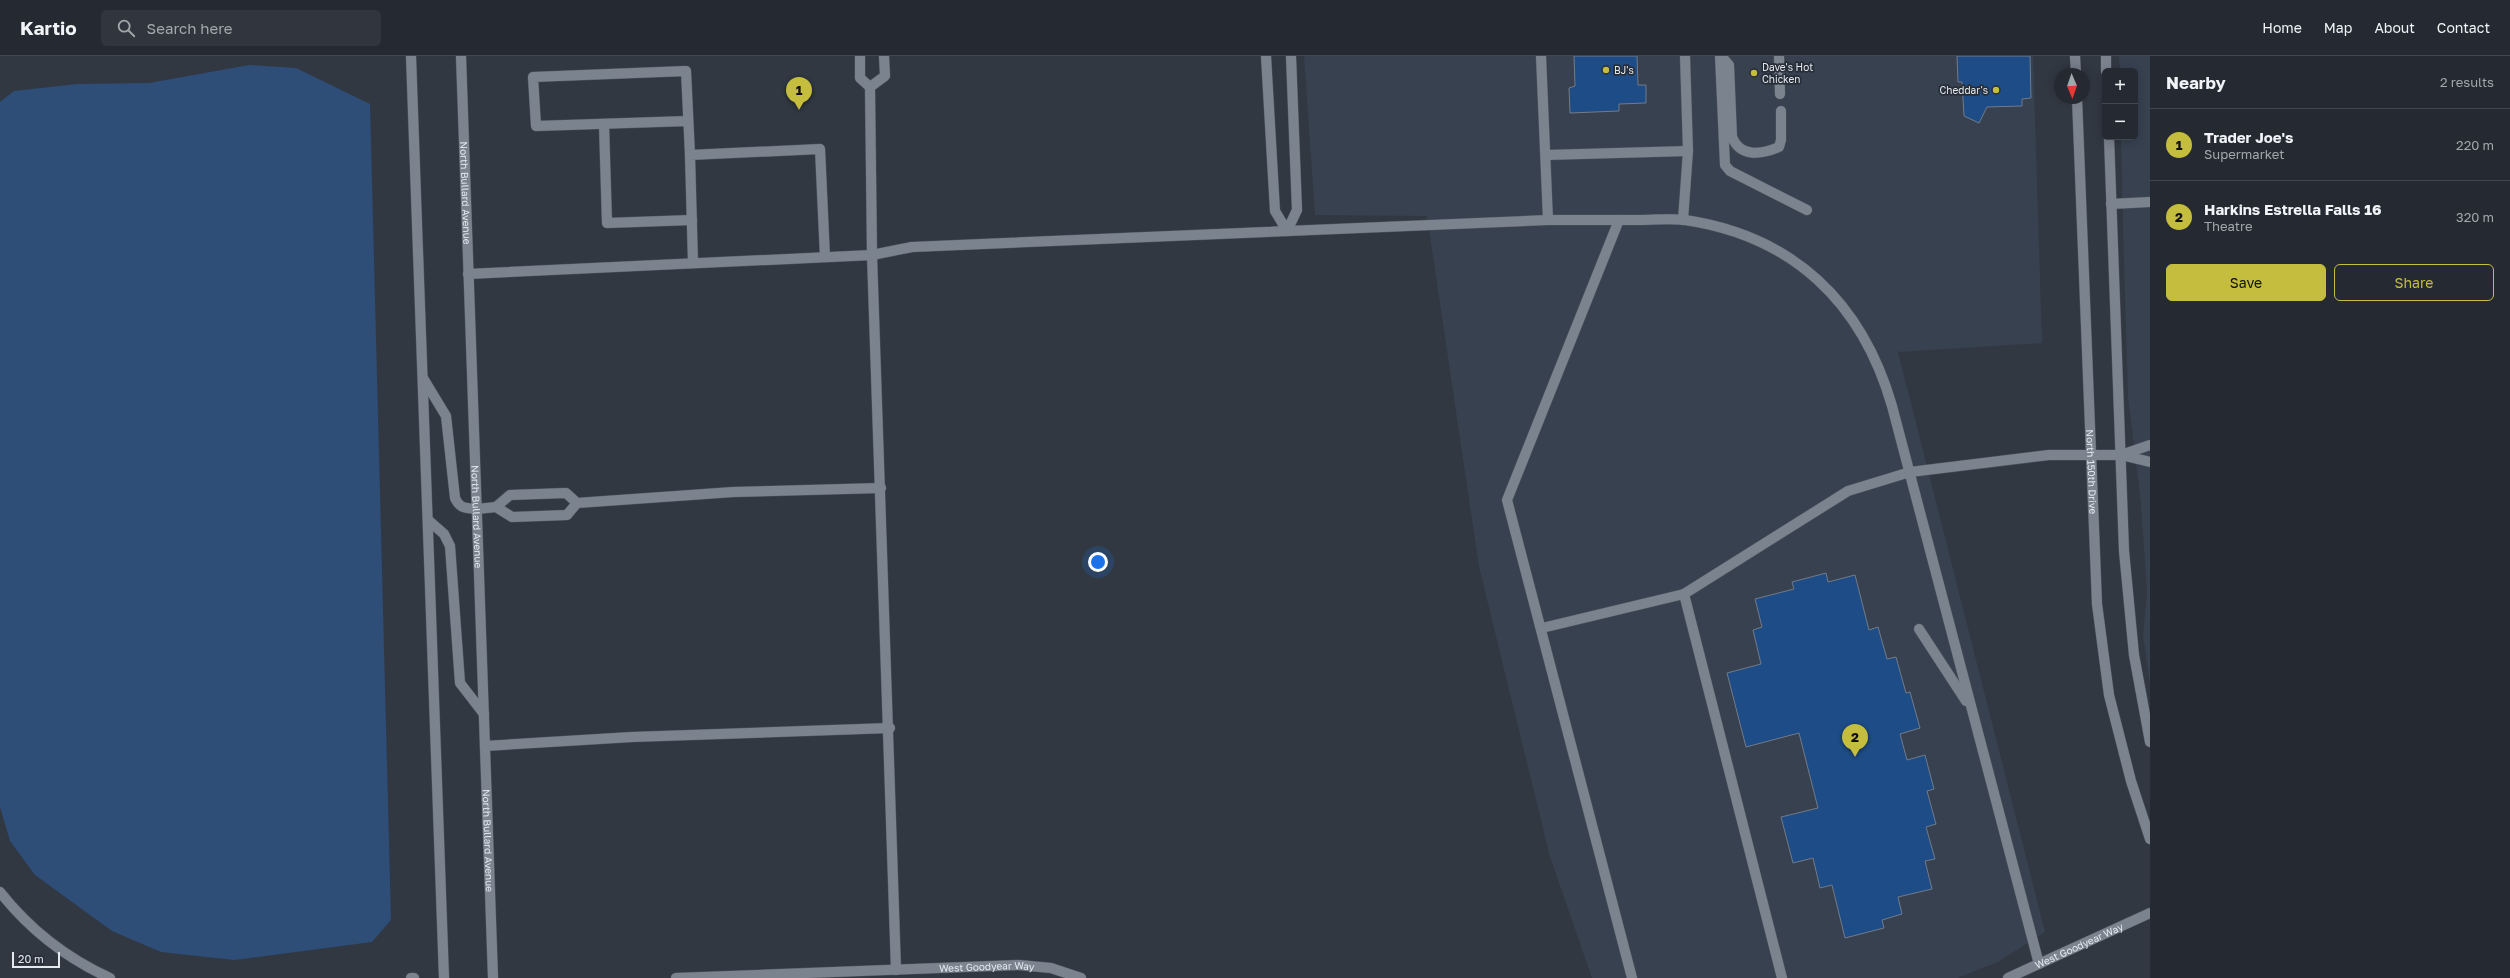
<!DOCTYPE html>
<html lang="en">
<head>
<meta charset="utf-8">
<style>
  :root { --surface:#252a32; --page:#31363e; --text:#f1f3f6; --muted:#a3a7ac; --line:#42464d; --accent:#c4bd3e }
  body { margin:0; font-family:"Golos Text",sans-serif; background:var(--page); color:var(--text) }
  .controls { position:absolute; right:12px; top:12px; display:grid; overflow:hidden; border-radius:6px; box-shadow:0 2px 10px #0003 }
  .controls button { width:36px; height:36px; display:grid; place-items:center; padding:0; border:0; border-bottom:1px solid var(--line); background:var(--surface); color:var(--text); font:20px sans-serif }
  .compass { position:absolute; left:2054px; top:12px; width:36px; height:36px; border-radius:50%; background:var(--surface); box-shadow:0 2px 10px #0003; rotate:178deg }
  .scale { position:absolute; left:12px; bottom:10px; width:48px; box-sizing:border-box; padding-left:4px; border:2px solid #e4e9ef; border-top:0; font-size:11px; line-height:14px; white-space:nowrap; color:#e4e9ef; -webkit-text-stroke:3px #272e38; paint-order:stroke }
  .you { position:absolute; left:1098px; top:506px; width:14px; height:14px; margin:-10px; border:3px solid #fff; border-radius:50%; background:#1a73e8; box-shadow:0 0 0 6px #1a73e833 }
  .badge { display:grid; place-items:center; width:26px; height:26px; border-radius:50%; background:var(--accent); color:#111; font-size:13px; font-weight:700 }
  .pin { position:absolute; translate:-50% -33px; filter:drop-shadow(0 1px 2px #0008) }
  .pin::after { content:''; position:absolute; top:21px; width:14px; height:12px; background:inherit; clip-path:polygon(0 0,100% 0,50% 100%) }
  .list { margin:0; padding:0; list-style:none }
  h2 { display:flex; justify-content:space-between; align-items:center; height:52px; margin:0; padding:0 16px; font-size:17px }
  h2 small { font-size:13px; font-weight:400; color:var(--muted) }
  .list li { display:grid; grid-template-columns:26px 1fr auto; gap:12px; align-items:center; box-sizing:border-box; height:72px; padding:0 16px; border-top:1px solid var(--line) }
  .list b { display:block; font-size:15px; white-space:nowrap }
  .list p { margin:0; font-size:13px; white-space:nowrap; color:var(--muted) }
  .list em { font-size:13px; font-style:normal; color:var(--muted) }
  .actions { display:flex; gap:8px; padding:12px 16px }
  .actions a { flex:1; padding:9px 0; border:1px solid var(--accent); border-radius:6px; text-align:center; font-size:14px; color:var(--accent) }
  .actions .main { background:var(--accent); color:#111 }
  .icon { flex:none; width:22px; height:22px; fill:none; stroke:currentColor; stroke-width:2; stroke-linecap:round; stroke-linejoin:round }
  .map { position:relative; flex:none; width:2150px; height:922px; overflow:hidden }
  header { display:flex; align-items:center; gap:24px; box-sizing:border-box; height:56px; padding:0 20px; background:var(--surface); border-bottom:1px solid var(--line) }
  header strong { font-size:19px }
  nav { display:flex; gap:22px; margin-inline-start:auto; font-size:14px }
  .search { width:280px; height:36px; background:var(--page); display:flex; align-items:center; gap:10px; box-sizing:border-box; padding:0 14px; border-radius:6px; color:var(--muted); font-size:15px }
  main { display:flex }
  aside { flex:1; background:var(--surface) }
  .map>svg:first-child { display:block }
  .built { fill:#374150 }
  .green { fill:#2e4d77 }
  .building { fill:#1e4c86; stroke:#737b87 }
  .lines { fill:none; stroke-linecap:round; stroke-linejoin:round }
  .lane-casing { stroke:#4e545c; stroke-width:11 }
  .street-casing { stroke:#4e545c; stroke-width:11 }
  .secondary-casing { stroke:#4e545c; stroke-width:11 }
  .lane { stroke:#7b838f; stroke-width:10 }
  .street { stroke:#7b838f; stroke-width:10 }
  .secondary { stroke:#7b838f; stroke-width:10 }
  .poi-dot { fill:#c4bd3e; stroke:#272e38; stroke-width:1.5 }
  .labels { text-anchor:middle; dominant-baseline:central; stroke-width:3.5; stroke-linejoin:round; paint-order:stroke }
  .poi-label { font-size:10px; fill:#e4e9ef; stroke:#272e38; text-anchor:start }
  .street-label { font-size:10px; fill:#e4e9ef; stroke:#272e38 }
</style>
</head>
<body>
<header>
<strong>Kartio</strong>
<div class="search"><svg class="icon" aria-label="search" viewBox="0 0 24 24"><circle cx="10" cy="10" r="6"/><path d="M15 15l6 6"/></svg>Search here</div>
<nav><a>Home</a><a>Map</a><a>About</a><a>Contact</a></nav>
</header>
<main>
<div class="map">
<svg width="2150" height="922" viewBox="0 0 2150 922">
  <rect width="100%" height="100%" fill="#313842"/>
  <g class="built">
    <path d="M1304,0H2033L2042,287L1898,296L2045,876L1998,906L1957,922H1592L1550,801L1479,511L1427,160L1315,159Z"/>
    <path d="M2119,0H2150V628L2143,580L2147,536L2141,448L2128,341L2123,173L2121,81H2135V15H2120Z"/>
  </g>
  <path class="green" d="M249,9L296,12L370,48L391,864L372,886L234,904L161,896L112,875L35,819L10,785L0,751V46L14,35L77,28L149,27Z"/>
  <g class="building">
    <path d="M1574,0H1637L1638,29H1646V47L1619,48V55L1570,57L1569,32L1575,30Z"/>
    <path d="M1957,0H2030L2031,42L2022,43V50L1987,51L1979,67L1964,60L1962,26H1958Z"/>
    <path d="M1826,517L1828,526L1855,519L1869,574L1878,571L1887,603L1896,601L1906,637L1910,636L1920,672L1900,678L1907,704L1925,699L1934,733L1927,735L1936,768L1926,771L1935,803L1925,805L1932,833L1898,841L1902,858L1882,864L1884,872L1845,882L1832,829L1820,832L1813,802L1793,807L1781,761L1818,752L1799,677L1746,691L1727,617L1761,608L1753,574L1762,571L1755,543L1794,533L1792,526Z"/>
  </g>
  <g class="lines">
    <defs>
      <g id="lane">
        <path d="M860,0V22L870,31L872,199L912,191L1548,164"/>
        <path d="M1266,0L1275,155L1287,175"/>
        <path d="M1541,0L1548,164C1579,164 1609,164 1639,164C1654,164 1670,162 1685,164C1793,180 1862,246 1892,350L2039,908"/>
        <path d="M1720,0L1725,109L1730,115L1807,154"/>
        <path d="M1721,0L1729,9L1732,81C1740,101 1760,99 1779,91L1781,84V55"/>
        <path d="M1779,0L1780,38"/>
        <path d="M870,31L885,20L884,0"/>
        <path d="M688,65L536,70L533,21L686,15L690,99"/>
        <path d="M604,68L607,167L692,164"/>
        <path d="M1546,99L1688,95"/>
        <path d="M2111,148L2150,146"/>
        <path d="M1619,164L1507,444L1632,922"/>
        <path d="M1683,164L1688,95L1685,0"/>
        <path d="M1287,175L1297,154L1291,0"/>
        <path d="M693,207L690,99L820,93L825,201"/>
        <path d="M468,218L872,199L896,914"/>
        <path d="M2150,389L2121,399L2150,406"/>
        <path d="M496,451L510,439L566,437L577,447"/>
        <path d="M477,453L496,451L512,461L567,459L577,447L733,436L881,432"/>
        <path d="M1684,538L1782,922"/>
        <path d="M1542,572L1684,538L1848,435L1910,416L2049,399H2121"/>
        <path d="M1919,573L1966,645"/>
        <path d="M485,690L632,681L890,672"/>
      </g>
      <g id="street">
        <path d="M0,836C30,874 66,902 110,922"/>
        <path d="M411,922H414"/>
        <path id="s1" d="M676,922L1019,909L1051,912L1081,922"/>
        <path id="s2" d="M2008,922L2150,857"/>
      </g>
      <g id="secondary">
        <path d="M411,0L444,922"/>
        <path id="s3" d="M461,0L493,922"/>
        <path d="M2075,0L2076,18"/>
        <path d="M2106,0V15"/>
        <path id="s4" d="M2077,42L2097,548L2109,639L2131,725L2150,783"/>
        <path d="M2109,81L2124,495L2134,599L2150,686"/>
        <path d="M423,322L446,360L455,442C460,453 466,452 477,453"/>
        <path d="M428,464L444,478L450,490L460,627L484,658"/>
      </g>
    </defs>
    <use href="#lane" class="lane-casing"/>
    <use href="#street" class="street-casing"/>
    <use href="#secondary" class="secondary-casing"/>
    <use href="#lane" class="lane"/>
    <use href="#street" class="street"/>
    <use href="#secondary" class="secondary"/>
  </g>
  <g class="poi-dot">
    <circle cx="1606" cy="14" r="4"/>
    <circle cx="1754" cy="17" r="4"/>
    <circle cx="1996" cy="34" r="4"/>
  </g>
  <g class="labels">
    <g class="poi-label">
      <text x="1762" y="11">Dave's Hot<tspan x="1762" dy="12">Chicken</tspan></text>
      <text x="1614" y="14">BJ's</text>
      <text x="1988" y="34" text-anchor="end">Cheddar's</text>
    </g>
    <g class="street-label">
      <text stroke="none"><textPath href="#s3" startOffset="137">North Bullard Avenue</textPath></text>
      <text stroke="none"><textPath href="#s4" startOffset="374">North 150th Drive</textPath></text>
      <text stroke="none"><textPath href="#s3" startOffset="461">North Bullard Avenue</textPath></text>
      <text stroke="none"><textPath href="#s3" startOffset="785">North Bullard Avenue</textPath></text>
      <text stroke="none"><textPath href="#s2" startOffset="78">West Goodyear Way</textPath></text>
      <text stroke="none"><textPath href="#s1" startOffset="311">West Goodyear Way</textPath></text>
    </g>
  </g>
</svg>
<div class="controls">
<button>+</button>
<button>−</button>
</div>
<svg class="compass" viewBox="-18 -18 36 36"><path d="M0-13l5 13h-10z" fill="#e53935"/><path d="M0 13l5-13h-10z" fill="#a3a7ac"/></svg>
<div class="scale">20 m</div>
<div class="you"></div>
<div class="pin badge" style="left:799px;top:54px">1</div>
<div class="pin badge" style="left:1855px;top:701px">2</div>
</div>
<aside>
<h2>Nearby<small>2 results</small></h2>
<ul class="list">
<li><span class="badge">1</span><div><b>Trader Joe's</b><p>Supermarket</p></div><em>220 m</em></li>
<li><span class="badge">2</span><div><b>Harkins Estrella Falls 16</b><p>Theatre</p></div><em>320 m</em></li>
</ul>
<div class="actions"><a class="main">Save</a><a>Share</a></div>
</aside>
</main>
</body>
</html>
